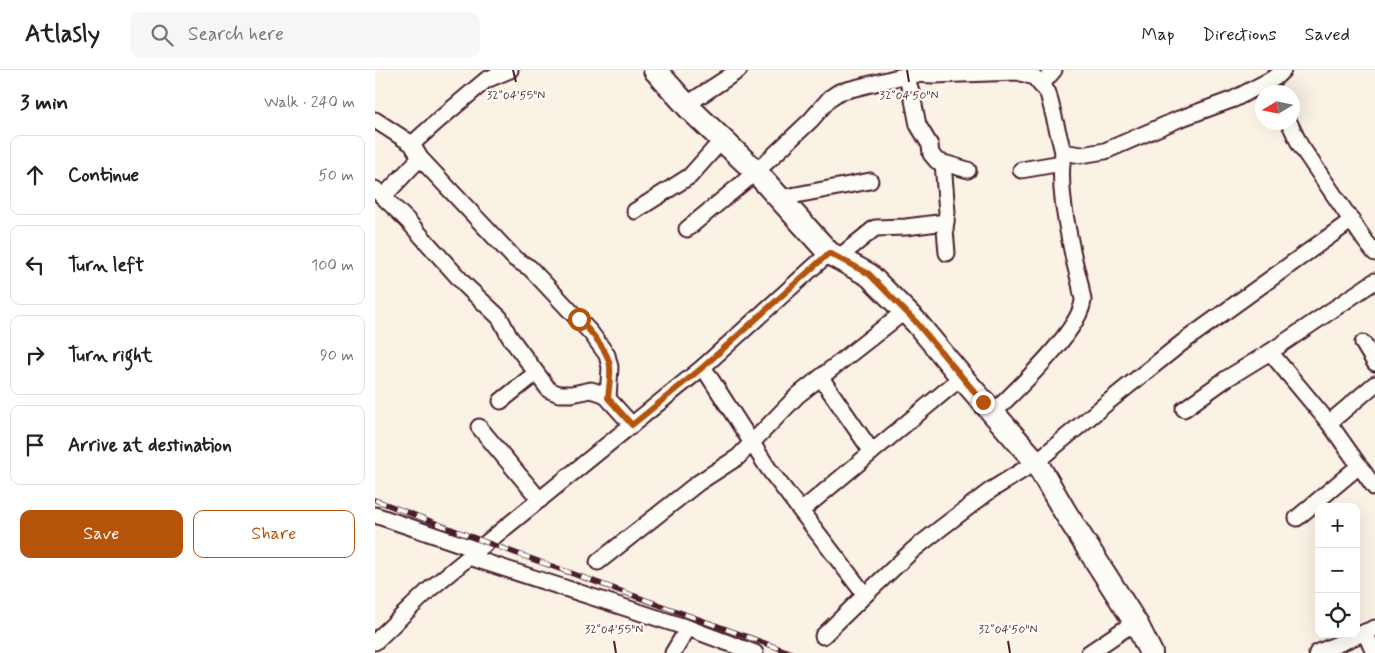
<!DOCTYPE html>
<html lang="en">
<head>
<meta charset="utf-8">
<style>
  :root { --surface:#fff; --page:#f6f6f6; --text:#222; --muted:#767676; --line:#e0e0e0; --accent:#b45309 }
  body { margin:0; font-family:Mynerve,sans-serif; background:var(--page); color:var(--text) }
  .controls { position:absolute; right:15px; bottom:15px; display:grid; overflow:hidden; border-radius:10px; box-shadow:0 5px 20px #0002 }
  .controls button { width:45px; height:45px; display:grid; place-items:center; padding:0; border:0; border-bottom:1px solid var(--line); background:var(--surface); color:var(--text); font:25px sans-serif }
  .compass { position:absolute; left:880px; top:15px; width:45px; height:45px; border-radius:50%; background:var(--surface); box-shadow:0 5px 20px #0002; rotate:260deg }
  .stop { position:absolute; width:15px; height:15px; margin:-11px; border:4px solid #b45309; border-radius:50%; background:#fff }
  .stop.end { background:#b45309; border-color:#fff; box-shadow:0 1px 5px #0008 }
  .list { margin:0; padding:0; list-style:none }
  h2 { display:flex; justify-content:space-between; align-items:center; height:65px; margin:0; padding:0 20px; font-size:21px }
  h2 small { font-size:16px; font-weight:400; color:var(--muted) }
  .list li { display:grid; grid-template-columns:32px 1fr auto; gap:15px; align-items:center; box-sizing:border-box; height:80px; margin:0 10px 10px; padding:0 10px; border:1px solid var(--line); border-radius:10px }
  .list b { display:block; font-size:19px; white-space:nowrap }
  .list em { font-size:16px; font-style:normal; color:var(--muted) }
  .actions { display:flex; gap:10px; padding:15px 20px }
  .actions a { flex:1; padding:11px 0; border:1px solid var(--accent); border-radius:10px; text-align:center; font-size:18px; color:var(--accent) }
  .actions .main { background:var(--accent); color:#fff }
  .icon { flex:none; width:28px; height:28px; fill:none; stroke:currentColor; stroke-width:2; stroke-linecap:round; stroke-linejoin:round }
  .map { position:relative; flex:none; width:1000px; height:583px; overflow:hidden }
  header { display:flex; align-items:center; gap:30px; box-sizing:border-box; height:70px; padding:0 25px; background:var(--surface); border-bottom:1px solid var(--line) }
  header strong { font-size:24px }
  nav { display:flex; gap:28px; margin-inline-start:auto; font-size:18px }
  .search { width:350px; height:45px; background:var(--page); display:flex; align-items:center; gap:12px; box-sizing:border-box; padding:0 18px; border-radius:10px; color:var(--muted); font-size:19px }
  main { display:flex }
  aside { flex:1; background:var(--surface) }
  .map>svg:first-child { display:block }
  .lines { fill:none; stroke-linecap:round; stroke-linejoin:round }
  .street-casing { stroke:#4a1f2b; stroke-width:19 }
  .secondary-casing { stroke:#4a1f2b; stroke-width:26 }
  .street { stroke:#fdfcf7; stroke-width:15 }
  .secondary { stroke:#fdfcf7; stroke-width:22 }
  .rail-casing { stroke:#4a1f2b; stroke-width:5.5 }
  .rail { stroke:#fdfcf7; stroke-width:4; stroke-dasharray:11; stroke-linecap:butt }
  .route { stroke:#b45309; stroke-width:6 }
  .ticks { fill:none; stroke:#4a1f2b; stroke-width:2 }
  .ticks-label { font-size:12px; text-anchor:middle; fill:#4a1f2b; stroke:#fdfcf7; stroke-width:4; stroke-linejoin:round; paint-order:stroke }
</style>
</head>
<body>
<header>
<strong>Atlasly</strong>
<div class="search"><svg class="icon" aria-label="search" viewBox="0 0 24 24"><circle cx="10" cy="10" r="6"/><path d="M15 15l6 6"/></svg>Search here</div>
<nav><a>Map</a><a>Directions</a><a>Saved</a></nav>
</header>
<main>
<aside>
<h2>3 min<small>Walk · 240 m</small></h2>
<ul class="list">
<li><svg class="icon" aria-label="ahead" viewBox="0 0 24 24"><path d="M12 20V5M6 11l6-6 6 6"/></svg><div><b>Continue</b></div><em>50 m</em></li>
<li><svg class="icon" aria-label="left" viewBox="0 0 24 24"><path d="M17 20v-9H6M10 6l-5 5 5 5"/></svg><div><b>Turn left</b></div><em>100 m</em></li>
<li><svg class="icon" aria-label="right" viewBox="0 0 24 24"><path d="M7 20v-9h11M14 6l5 5-5 5"/></svg><div><b>Turn right</b></div><em>90 m</em></li>
<li><svg class="icon" aria-label="arrive" viewBox="0 0 24 24"><path d="M6 21V4h12l-3 4 3 4H6"/></svg><div><b>Arrive at destination</b></div></li>
</ul>
<div class="actions"><a class="main">Save</a><a>Share</a></div>
</aside>
<div class="map">
<svg width="1000" height="583" viewBox="0 0 1000 583">
  <rect width="100%" height="100%" fill="#fbf2e6"/>
  <filter id="ink" filterUnits="userSpaceOnUse"><feTurbulence type="fractalNoise" baseFrequency=".02" numOctaves="2"/><feDisplacementMap in="SourceGraphic" scale="10" xChannelSelector="R" yChannelSelector="G"/><feConvolveMatrix kernelMatrix="1 2 1 2 8 2 1 2 1" color-interpolation-filters="sRGB"/></filter>
  <g filter="url(#ink)">
    <g class="lines">
      <defs>
        <g id="street">
          <path d="M531,5L537,25L543,55L555,75L556,84L562,91L593,100"/>
          <path d="M666,15L679,0"/>
          <path d="M311,35L364,0"/>
          <path d="M0,50L37,74L45,88L140,189L155,198L216,263L232,285L235,297L233,328"/>
          <path d="M914,52L925,75L991,172L1000,183"/>
          <path d="M37,74L65,49L111,10L135,0"/>
          <path d="M568,93L572,142L570,159L572,183"/>
          <path d="M646,100L687,93"/>
          <path d="M0,119L32,150L91,216L125,248L134,266L174,320L184,324H197L216,320L229,324L257,355"/>
          <path d="M8,127L45,88"/>
          <path d="M405,128L495,111"/>
          <path d="M260,141L315,106L347,70"/>
          <path d="M312,159L381,102L436,50L455,28L464,22L536,4L559,5L643,2L659,7L673,23L688,82L706,85L730,81L804,49L859,29L901,7L908,0"/>
          <path d="M463,188L500,158L531,157L571,152"/>
          <path d="M988,273L1000,293"/>
          <path d="M895,282L954,353L1000,418"/>
          <path d="M328,297L393,398L490,525"/>
          <path d="M446,308L497,382"/>
          <path d="M126,331L161,303"/>
          <path d="M809,339L851,309L895,282L1000,211"/>
          <path d="M618,343C640,321 706,260 708,230C708,227 706,222 706,219C704,207 700,196 698,185C691,152 683,116 688,82"/>
          <path d="M954,353L1000,314"/>
          <path d="M104,357L165,430"/>
          <path d="M426,441L587,307"/>
          <path d="M0,445L103,480"/>
          <path d="M922,448L984,396"/>
          <path d="M223,492L323,413L363,387L423,325L530,241"/>
          <path d="M990,562L999,583"/>
          <path d="M448,566L490,525L538,480L566,458L616,420L661,392L733,332L808,272L977,150"/>
          <path d="M0,572L55,519L94,487"/>
          <path d="M298,583L313,558"/>
          <path d="M380,583L313,558L94,487L328,297L454,183"/>
          <path d="M714,583L760,552"/>
          <path d="M942,583L1000,558"/>
        </g>
        <path id="secondary" d="M280,0L315,39L381,102L454,183L494,205L541,252L590,311L661,392L690,442L762,555L776,583"/>
      </defs>
      <use href="#street" class="street-casing"/>
      <use href="#secondary" class="secondary-casing"/>
      <use href="#street" class="street"/>
      <use href="#secondary" class="secondary"/>
      <defs>
        <path id="rail" d="M0,430L113,473L417,583"/>
      </defs>
      <use href="#rail" class="rail-casing"/>
      <use href="#rail" class="rail"/>
    </g>
  </g>
  <g class="lines" filter="url(#ink)">
    <path class="route" d="M204,249C215,262 232,278 235,296C236,306 234,318 233,328L257,355L328,297L454,183L494,204L541,252L608,332"/>
  </g>
  <path class="ticks" d="M138,0L141,12M532,0L534,12M239,571L241,583M633,571L635,583"/>
  <g class="ticks-label">
    <text x="141" y="29">32°04'55"N</text>
    <text x="534" y="29">32°04'50"N</text>
    <text x="239" y="563">32°04'55"N</text>
    <text x="633" y="563">32°04'50"N</text>
  </g>
</svg>
<div class="controls">
<button>+</button>
<button>−</button>
<button><svg class="icon" aria-label="locate" viewBox="0 0 24 24"><circle cx="12" cy="12" r="6"/><path d="M12 2v4M12 18v4M2 12h4M18 12h4"/></svg></button>
</div>
<svg class="compass" viewBox="-18 -18 36 36"><path d="M0-13l5 13h-10z" fill="#e53935"/><path d="M0 13l5-13h-10z" fill="#767676"/></svg>
<div class="stop" style="left:204px;top:249px"></div>
<div class="stop end" style="left:608px;top:332px"></div>
</div>
</main>
</body>
</html>
